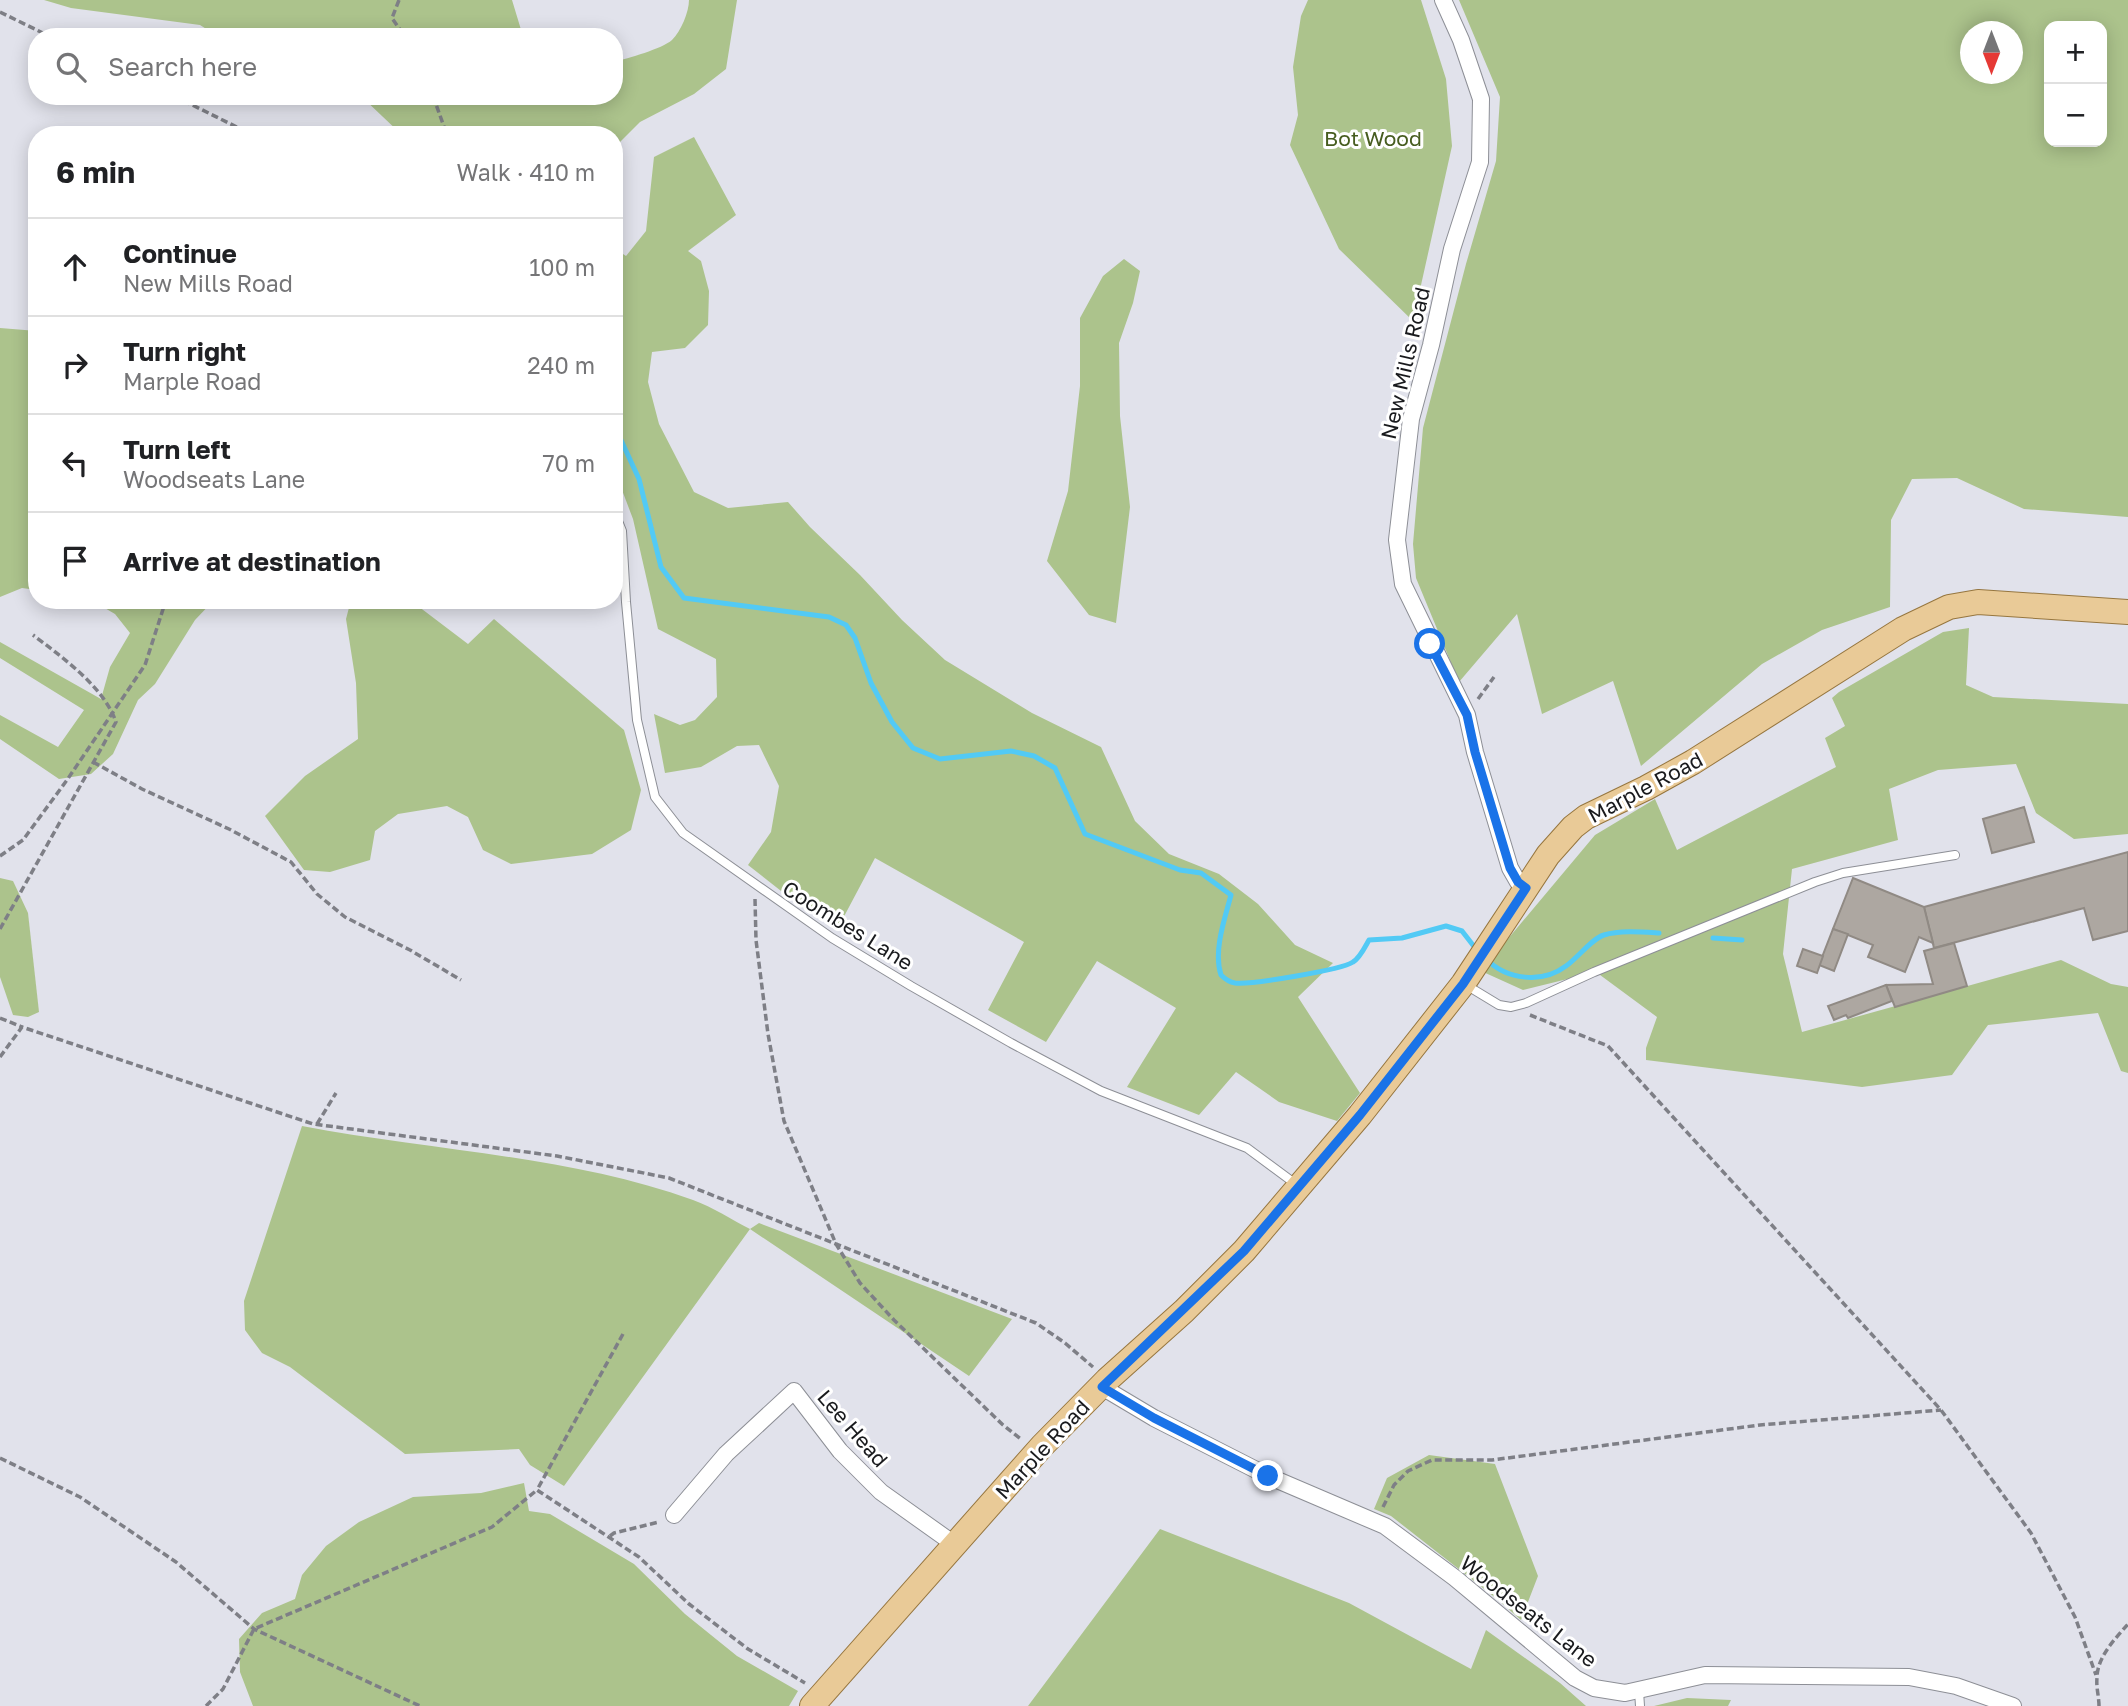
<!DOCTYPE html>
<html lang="en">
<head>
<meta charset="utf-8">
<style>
  :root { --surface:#fff; --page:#f2f2f2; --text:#202124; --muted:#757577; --line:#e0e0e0 }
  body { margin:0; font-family:"Golos Text",sans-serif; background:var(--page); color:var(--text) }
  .controls { position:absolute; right:21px; top:21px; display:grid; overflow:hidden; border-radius:14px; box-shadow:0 4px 18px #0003 }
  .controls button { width:63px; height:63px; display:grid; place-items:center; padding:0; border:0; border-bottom:2px solid var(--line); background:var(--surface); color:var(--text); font:35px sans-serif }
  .compass { position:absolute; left:1960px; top:21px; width:63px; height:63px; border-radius:50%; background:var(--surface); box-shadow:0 4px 18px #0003; rotate:180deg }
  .stop { position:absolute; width:21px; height:21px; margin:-16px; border:5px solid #1a73e8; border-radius:50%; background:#fff }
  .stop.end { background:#1a73e8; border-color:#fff; box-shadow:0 2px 7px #0008 }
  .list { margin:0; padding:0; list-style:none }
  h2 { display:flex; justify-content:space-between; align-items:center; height:91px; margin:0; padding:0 28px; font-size:30px }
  h2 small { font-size:23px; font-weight:400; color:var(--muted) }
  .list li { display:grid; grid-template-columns:46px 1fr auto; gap:21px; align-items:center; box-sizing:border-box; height:98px; padding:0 28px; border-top:2px solid var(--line) }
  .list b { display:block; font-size:26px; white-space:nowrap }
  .list p { margin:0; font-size:23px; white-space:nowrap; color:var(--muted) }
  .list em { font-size:23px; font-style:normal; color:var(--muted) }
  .icon { flex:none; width:38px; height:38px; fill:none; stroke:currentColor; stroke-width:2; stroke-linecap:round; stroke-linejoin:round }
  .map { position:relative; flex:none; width:2128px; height:1706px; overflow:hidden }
  .search { position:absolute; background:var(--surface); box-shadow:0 4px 18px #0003; left:28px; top:28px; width:595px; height:77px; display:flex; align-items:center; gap:18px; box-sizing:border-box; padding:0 24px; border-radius:28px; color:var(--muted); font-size:26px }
  .panel { position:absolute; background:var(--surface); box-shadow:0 4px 18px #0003; left:28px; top:126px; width:595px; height:483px; border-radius:28px }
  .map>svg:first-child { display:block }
  .green { fill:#acc38c; fill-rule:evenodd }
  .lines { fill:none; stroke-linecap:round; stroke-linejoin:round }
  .stream { stroke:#52caf5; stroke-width:5 }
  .building { fill:#ada7a1; stroke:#908a84; stroke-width:2 }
  .lane-casing { stroke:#8d8f96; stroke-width:10 }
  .street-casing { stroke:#8d8f96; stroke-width:18 }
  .primary-casing { stroke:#96763f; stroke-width:26 }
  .path { stroke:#7e7f86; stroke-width:3.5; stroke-dasharray:7 3.5; stroke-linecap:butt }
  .lane { stroke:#fff; stroke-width:8 }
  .street { stroke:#fff; stroke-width:16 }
  .primary { stroke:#e9ca97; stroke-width:24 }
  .route { stroke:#1a73e8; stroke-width:9 }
  .labels { text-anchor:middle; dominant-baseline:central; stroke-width:6; stroke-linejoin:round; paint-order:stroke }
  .park-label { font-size:21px; fill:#475d20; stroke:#fff }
  .street-label { font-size:21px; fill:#191a1d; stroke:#fff }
</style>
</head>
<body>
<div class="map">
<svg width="2128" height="1706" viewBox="0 0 2128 1706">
  <rect width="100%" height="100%" fill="#e1e2eb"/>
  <g class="green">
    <path d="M44,0H512L522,33V37H219L200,25L71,8Z"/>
    <path d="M689,0H737L726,69L694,94L640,122L614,148V135H402L362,97L358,96H538L544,102L563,101L568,96H614V62C628,58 662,49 672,40C681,31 689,12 689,0Z"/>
    <path d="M1308,0H1421L1446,79L1452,146L1413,321L1339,249L1290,145L1298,115L1293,67L1301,16Z"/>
    <path d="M1459,0H2128V517L2024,509L1957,478L1912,479L1891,520L1890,607L1822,630L1762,664L1641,766L1613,681L1542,714L1517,614L1459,682L1416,578L1413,544L1423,428L1466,264L1496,161L1500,97ZM2049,26H2102V142H2049ZM1970,32H2012V74H1970Z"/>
    <path d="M694,137L736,215L688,251L701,261L709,291L708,325L685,348L652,352L648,382L659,424L694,492L728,508L788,502L810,527L860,575L902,620L945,660L1032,713L1101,747L1135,821L1169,854L1219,874L1258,904L1295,945L1333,963L1298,997L1360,1093L1337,1121L1279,1102L1236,1072L1199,1115L1127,1087L1176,1008L1097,961L1046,1042L988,1010L1024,942L875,858L840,924L790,898L748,865L771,832L779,786L759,745L737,746L701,767L665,773L654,714L680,725L695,720L717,697L716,659L658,629L633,519L614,469V248L626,256L646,231L654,157Z"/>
    <path d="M1124,259L1140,271L1133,303L1119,343L1120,416L1130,507L1116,623L1089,615L1047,561L1068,491L1080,386V318L1103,276Z"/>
    <path d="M0,328L37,331V590L22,588L0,597Z"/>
    <path d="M91,600H214L195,620L155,684L138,700L113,754L91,774L59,779L0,739V715L58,747L84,710L0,658V642L101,699L110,667L130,633L115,614Z"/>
    <path d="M351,600H410L468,644L494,619L624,730L641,790L631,830L592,854L511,864L483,850L468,817L447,806L398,814L375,831L370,860L330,872L304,870L265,816L305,776L358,739L356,683L346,619Z"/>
    <path d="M1969,628L1966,685L1993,697L2128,704V834L2074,839L2036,813L2016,764L1938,770L1889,789L1898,840L1792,869L1783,954L1802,1032L2061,960L2111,984L2128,987V1073L2121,1071L2098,1013L1988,1025L1952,1075L1862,1087L1646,1060V1048L1657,1017L1596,972L1523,990L1481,971L1595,835L1655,799L1677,850L1836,767L1825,738L1845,726L1832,698L1839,692L1943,632Z"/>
    <path d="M0,878L13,881L28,913L39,1012L28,1017L13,1015L0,977Z"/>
    <path d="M302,1126C432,1151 567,1155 693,1200C713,1207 732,1220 750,1229L759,1223L1012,1319L969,1376L750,1229L564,1486L530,1465L519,1449L405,1454L290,1367L262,1353L245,1330L244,1301Z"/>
    <path d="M1429,1455L1495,1464L1538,1576L1521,1620L1497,1599L1391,1516L1374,1509L1387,1478Z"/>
    <path d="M524,1483L529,1511L550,1514L634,1564L685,1614L737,1656L798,1691L789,1706H253L240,1672L239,1639L262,1613L295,1599L302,1575L326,1546L359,1522L413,1497L481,1493Z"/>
    <path d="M1160,1529L1349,1603L1471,1669L1486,1630L1560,1683L1586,1706H1028Z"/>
    <path d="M1687,1698L1731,1700L1728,1706H1654Z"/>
  </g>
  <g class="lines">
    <g class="stream">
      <path d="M614,425L639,479L661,567L684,598L829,617L846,625L855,638L871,683L892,722L913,748L940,759L1011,751L1034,756L1055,768L1085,834L1180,870L1201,873L1231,895C1225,918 1213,951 1221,975C1225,979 1229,982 1235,983C1250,985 1341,970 1353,962C1360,958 1365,947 1369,940L1402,938L1446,926L1462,931L1476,949"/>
      <path d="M1713,938L1742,940"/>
      <path d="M1486,959C1507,980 1542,984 1566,966C1578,958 1591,939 1604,935C1620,930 1643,932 1659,933"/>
    </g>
  </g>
  <g class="building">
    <path d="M2024,807L2034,842L1992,853L1983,819Z"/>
    <path d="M2128,852V931L2093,940L2084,908L1934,948L1924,907Z"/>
    <path d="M1853,878L1924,907L1933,943L1919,937L1905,972L1868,957L1873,945L1833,929Z"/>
    <path d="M1833,929L1848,934L1834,971L1819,965Z"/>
    <path d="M1954,943L1967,986L1895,1007L1886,985L1933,984L1924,951Z"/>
    <path d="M1803,949L1823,956L1817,973L1797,966Z"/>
    <path d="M1886,985L1892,1001L1848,1018L1846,1015L1834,1020L1828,1006Z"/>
  </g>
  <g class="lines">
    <defs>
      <g id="lane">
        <path d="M614,511L622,531L626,602L637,720L655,797L683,833L832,938L911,986L1011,1043L1101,1091L1247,1148L1297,1185"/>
        <path d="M1466,985L1499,1005L1511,1007L1526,1003L1594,972L1815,882L1843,873L1955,855"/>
        <path d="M1639,1691L1640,1706"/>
      </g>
      <g id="street">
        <path d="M1443,0L1461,40L1481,99L1480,162L1452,249L1431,345L1411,419L1397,540L1403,584L1467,715L1475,752L1510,868L1518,882L1526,888"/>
        <path d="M1102,1387L1154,1418L1268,1476L1385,1526L1455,1578L1575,1678L1594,1688L1625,1693L1705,1675L1909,1677L1956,1686L2013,1706"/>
        <path d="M674,1515L726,1454L794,1391L840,1451L881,1492L954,1544"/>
      </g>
      <path id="primary" d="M812,1706L1042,1446L1107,1380L1184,1311L1244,1251L1360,1115L1463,984L1548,855L1573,827L1586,817L1646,788L1693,762L1903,629L1949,607L1978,602L2128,612"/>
    </defs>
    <use href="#lane" class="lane-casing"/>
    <use href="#street" class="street-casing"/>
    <use href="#primary" class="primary-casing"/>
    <g class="path">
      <path d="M399,0L392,18L405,37"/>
      <path d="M0,12L51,37"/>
      <path d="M174,96L253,135"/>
      <path d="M433,96L447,135"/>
      <path d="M1478,699L1494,677"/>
      <path d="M93,762L142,789L229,829L291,862L317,894L345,917L410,950L461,980"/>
      <path d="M0,856L23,840L67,780L145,665L166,600"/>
      <path d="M755,899L756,940L768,1034L784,1121L836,1244L860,1283L894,1320L1003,1425L1022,1440"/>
      <path d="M0,929L116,722C104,687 62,657 33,635"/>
      <path d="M1530,1015L1608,1046L1941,1410L2031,1533L2075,1617L2096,1675"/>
      <path d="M0,1018L22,1027"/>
      <path d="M0,1057L22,1027L313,1124L557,1156L669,1178L1036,1323L1065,1343L1093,1367"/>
      <path d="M317,1124L336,1093"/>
      <path d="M623,1334L537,1490L639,1557L689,1604L748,1649L805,1683"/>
      <path d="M0,1458L80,1497L176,1562L254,1629L420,1706"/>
      <path d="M1383,1507L1394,1485L1408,1471L1432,1460H1492L1760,1425L1941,1410"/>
      <path d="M610,1536L614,1533L659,1522"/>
      <path d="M206,1706L223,1689L254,1629L492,1527L537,1490"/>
      <path d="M2099,1706C2099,1697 2096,1687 2097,1678C2097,1657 2115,1639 2128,1624"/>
    </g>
    <use href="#lane" class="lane"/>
    <use href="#street" class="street"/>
    <use href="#primary" class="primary"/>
  </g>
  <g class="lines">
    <path class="route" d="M1268,1476L1154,1418L1102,1387L1244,1251L1360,1115L1463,984L1526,888L1518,882L1510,868L1475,752L1467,715L1430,644"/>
  </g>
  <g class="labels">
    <g class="park-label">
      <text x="1373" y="138">Bot Wood</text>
    </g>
    <g class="street-label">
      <text transform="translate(1405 363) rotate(-77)">New Mills Road</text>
      <text transform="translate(1645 787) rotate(-28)">Marple Road</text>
      <text transform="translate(848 925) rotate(32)">Coombes Lane</text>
      <text transform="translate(853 1428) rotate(49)">Lee Head</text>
      <text transform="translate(1042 1449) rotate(-47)">Marple Road</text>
      <text transform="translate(1529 1611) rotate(38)">Woodseats Lane</text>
    </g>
  </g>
</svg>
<div class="controls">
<button>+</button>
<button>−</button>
</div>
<svg class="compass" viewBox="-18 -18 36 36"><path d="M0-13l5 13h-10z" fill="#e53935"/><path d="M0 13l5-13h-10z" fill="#757577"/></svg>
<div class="stop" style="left:1430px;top:644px"></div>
<div class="stop end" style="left:1268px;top:1476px"></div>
<div class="search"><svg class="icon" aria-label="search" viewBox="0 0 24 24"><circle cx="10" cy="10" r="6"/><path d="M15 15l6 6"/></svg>Search here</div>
<section class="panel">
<h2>6 min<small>Walk · 410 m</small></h2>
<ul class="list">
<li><svg class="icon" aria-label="ahead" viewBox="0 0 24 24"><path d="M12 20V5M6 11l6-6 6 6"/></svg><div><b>Continue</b><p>New Mills Road</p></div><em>100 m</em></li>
<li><svg class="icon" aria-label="right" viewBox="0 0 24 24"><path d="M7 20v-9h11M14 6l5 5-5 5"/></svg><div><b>Turn right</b><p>Marple Road</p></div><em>240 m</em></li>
<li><svg class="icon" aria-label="left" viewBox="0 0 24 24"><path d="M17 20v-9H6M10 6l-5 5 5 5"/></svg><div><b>Turn left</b><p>Woodseats Lane</p></div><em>70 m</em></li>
<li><svg class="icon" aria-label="arrive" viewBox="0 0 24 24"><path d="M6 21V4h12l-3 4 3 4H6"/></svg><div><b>Arrive at destination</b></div></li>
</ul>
</section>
</div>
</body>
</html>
